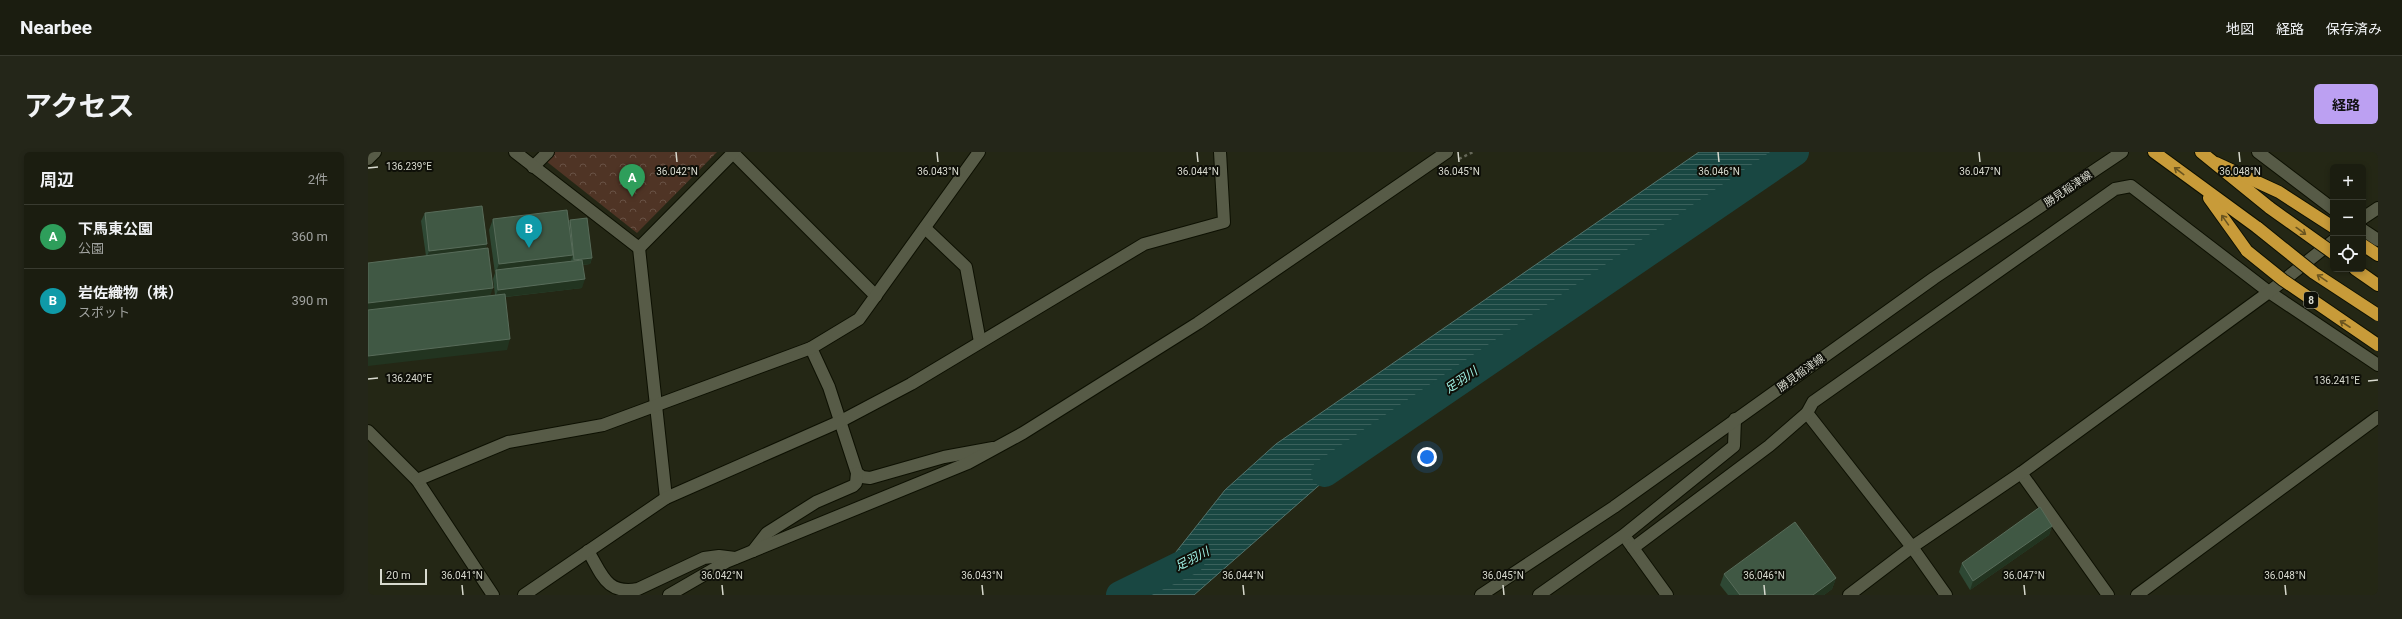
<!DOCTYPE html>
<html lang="ja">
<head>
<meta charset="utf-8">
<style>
  :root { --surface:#1b1d10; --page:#242619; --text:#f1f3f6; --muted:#a0a29f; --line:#393b30; --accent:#bca0f2 }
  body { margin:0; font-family:Roboto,"Noto Sans JP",sans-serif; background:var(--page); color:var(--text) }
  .controls { position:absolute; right:12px; top:12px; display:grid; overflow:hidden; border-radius:6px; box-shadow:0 2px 6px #0003 }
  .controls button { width:36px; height:36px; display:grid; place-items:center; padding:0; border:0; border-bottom:1px solid var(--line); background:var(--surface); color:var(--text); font:20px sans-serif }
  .scale { position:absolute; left:12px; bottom:10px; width:47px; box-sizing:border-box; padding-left:4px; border:2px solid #d8dacf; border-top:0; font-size:11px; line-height:14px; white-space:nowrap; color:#d8dacf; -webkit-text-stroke:3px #0e0f08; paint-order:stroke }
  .you { position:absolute; left:1059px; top:305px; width:14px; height:14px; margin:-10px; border:3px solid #fff; border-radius:50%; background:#1a73e8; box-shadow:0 0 0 6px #1a73e833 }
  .badge { display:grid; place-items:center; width:26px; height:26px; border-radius:50%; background:var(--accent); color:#fff; font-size:13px; font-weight:700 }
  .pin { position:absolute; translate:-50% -33px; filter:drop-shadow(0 1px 2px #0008) }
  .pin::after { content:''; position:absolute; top:21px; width:14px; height:12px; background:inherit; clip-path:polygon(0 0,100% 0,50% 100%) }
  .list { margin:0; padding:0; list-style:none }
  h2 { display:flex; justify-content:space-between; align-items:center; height:52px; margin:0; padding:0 16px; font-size:17px }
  h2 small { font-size:13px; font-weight:400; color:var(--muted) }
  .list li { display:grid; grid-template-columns:26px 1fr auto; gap:12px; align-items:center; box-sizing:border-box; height:64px; padding:0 16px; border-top:1px solid var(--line) }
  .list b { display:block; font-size:15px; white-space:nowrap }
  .list p { margin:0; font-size:13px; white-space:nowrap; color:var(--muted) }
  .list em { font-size:13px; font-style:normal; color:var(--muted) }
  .icon { flex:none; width:22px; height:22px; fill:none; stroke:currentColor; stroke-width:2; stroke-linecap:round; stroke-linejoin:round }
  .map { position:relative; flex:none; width:2010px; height:443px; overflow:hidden; border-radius:6px }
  header { display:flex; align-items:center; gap:24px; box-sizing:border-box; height:56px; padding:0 20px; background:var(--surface); border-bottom:1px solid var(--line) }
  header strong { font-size:19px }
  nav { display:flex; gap:22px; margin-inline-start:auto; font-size:14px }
  .intro { display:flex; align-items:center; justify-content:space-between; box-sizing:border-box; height:96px; padding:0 24px }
  h1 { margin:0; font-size:28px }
  .button { padding:10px 18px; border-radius:6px; background:var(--accent); color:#111; font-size:14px; font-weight:700 }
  main { display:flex; gap:24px; padding:0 24px }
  aside { flex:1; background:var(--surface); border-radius:6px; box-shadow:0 2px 6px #0003 }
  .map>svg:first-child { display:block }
  .park { fill:url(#park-crowns) }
  .water { fill:url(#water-rules); stroke:#52736c }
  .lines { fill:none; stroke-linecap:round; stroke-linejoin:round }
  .river { stroke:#194742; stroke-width:28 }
  .street-casing { stroke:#0d1002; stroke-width:14 }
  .secondary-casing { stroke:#0d1002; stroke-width:14 }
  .highway-casing { stroke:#0d1002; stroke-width:14 }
  .path { stroke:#656758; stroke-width:2.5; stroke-dasharray:3 3; stroke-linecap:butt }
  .street { stroke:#575b47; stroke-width:12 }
  .secondary { stroke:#575b47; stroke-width:12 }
  .highway { stroke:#c89b39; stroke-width:12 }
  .highway-bridge-casing { stroke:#0d1002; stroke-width:14; stroke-linecap:butt }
  .highway-bridge { stroke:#c89b39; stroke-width:12 }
  .wall { fill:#2e4834 }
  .shaded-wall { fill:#223420 }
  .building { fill:#405844; stroke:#586c5a }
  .oneway { stroke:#6b5520 }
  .ticks { fill:none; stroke:#d8dacf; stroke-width:1.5 }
  .labels { text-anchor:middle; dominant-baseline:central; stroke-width:4; stroke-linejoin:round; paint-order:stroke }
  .shield { fill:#0e0f08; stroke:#9b9d93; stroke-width:1 }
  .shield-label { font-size:10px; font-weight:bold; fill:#d8dacf }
  .street-label { font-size:11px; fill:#d8dacf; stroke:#0e0f08 }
  .water-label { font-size:12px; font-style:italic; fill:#a0f2e6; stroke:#0e0f08 }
  .ticks-label { font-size:10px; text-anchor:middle; fill:#d8dacf; stroke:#0e0f08; stroke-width:4; stroke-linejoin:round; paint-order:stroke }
</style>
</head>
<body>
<header>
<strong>Nearbee</strong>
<nav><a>地図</a><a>経路</a><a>保存済み</a></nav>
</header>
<div class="intro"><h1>アクセス</h1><a class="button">経路</a></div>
<main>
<aside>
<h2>周辺<small>2件</small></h2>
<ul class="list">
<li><span class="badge" style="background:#2e9e5b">A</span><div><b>下馬東公園</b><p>公園</p></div><em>360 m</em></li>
<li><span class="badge" style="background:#0f9aa8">B</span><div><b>岩佐織物（株）</b><p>スポット</p></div><em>390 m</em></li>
</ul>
</aside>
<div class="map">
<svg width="2010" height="443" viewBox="0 0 2010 443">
  <defs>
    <pattern id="park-crowns" width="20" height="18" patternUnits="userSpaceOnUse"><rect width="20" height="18" fill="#4f3425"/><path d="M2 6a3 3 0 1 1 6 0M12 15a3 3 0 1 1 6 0" fill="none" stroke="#685144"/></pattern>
    <pattern id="water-rules" width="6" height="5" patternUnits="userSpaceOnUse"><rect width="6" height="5" fill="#194742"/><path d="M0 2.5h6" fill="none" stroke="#3a615c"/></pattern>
  </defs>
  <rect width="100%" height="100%" fill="#242715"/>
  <path class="park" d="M187,0H349L269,81L178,9Z"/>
  <path class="water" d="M1331,0H1425L989,300L826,443H774L857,338L908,292Z"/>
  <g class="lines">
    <g class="river">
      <path d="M957,321L1427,0"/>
      <path d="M752,443L823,408"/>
    </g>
    <defs>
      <g id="street">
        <path d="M1890,0L1965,57"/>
        <path d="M365,1L508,144"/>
        <path d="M0,7L7,0"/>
        <path d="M165,15L180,0"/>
        <path d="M557,76L598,115L612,190"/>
        <path d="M1995,78L2010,88"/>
        <path d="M271,96L298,346"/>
        <path d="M443,196L461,235L489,321L494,325L502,326L576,305L625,296"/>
        <path d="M1439,261L1544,395L1578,443"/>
        <path d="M0,279L49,328L125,443"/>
        <path d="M1653,321L1740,443"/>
        <path d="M49,328L140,290L235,273L443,196L491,167L611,0"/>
        <path d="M1260,389L1299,443"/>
        <path d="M1265,396L1401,294L1439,261L1445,250L1747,37L1763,34L1901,140L2010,213"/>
        <path d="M220,399C234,422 238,443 270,437L336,406L351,404L367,406"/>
        <path d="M385,399L399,381L448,350L485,334L488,331L489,321"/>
        <path d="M156,443L298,346L473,269L543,232L776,92L856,70L852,0"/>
        <path d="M1171,443L1256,383L1366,294L1367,267"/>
        <path d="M1769,443L2010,265"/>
      </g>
      <g id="secondary">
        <path d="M147,0L271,96L366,0"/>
        <path d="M1995,66L2010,56"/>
        <path d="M301,443L358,410L600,311L655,281L830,171L1079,0"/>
        <path d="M1113,443L1246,355L1566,126L1754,0"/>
        <path d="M1481,443L1544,395L1653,321L1901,140L1965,89"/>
      </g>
      <g id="highway">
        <path d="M1786,0L1890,76"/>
        <path d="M1833,0L1902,56"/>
        <path d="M1848,11L1911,40L1965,75"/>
        <path d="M1841,46L1879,99"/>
        <path d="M1995,93L2010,103"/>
        <path d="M1987,117L2010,133"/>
      </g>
    </defs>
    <use href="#street" class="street-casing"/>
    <use href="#secondary" class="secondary-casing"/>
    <use href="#highway" class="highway-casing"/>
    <path class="path" d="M1091,7L1105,0"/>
    <use href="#street" class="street"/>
    <use href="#secondary" class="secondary"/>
    <use href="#highway" class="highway"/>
    <defs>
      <g id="highway-bridge">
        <path d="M1902,56L1965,101"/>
        <path d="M1890,76L1946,121L2010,163"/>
        <path d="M1879,99L1915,128L2010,193"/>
      </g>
    </defs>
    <use href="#highway-bridge" class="highway-bridge-casing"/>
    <use href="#highway-bridge" class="highway-bridge"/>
  </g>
  <g class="wall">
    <path d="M57,61L119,92L117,97L122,144L127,143L125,127L127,121L121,78L125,67L201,70L202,68L224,106L222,112L215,113L214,136L138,145L139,198L58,104L53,69Z"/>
    <path d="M1684,374L1681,383L1602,438L1591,420L1594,411Z"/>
    <path d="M1356,422L1468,426L1464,437L1456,443H1360L1352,433Z"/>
  </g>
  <g class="shaded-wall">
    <path d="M119,92L116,101L58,108L61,99Z"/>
    <path d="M205,103L201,114L128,120L131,112Z"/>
    <path d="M224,106L222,112L204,114L206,108Z"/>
    <path d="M217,127L214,136L127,146L130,138Z"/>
    <path d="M125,136L121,147L0,162V151Z"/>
    <path d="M142,187L139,198L0,214V204Z"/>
    <path d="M1684,374L1681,383L1602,438L1605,429Z"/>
    <path d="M1468,426L1464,437L1456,443H1445Z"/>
  </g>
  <g class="building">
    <path d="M114,54L119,92L61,99L57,61Z"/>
    <path d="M199,58L205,103L131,112L125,67Z"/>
    <path d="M219,66L224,106L206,108L202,68Z"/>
    <path d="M120,96L125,136L0,151V111Z"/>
    <path d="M214,108L217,127L130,138L128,118Z"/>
    <path d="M137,142L142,187L0,204V158Z"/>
    <path d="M1672,355L1684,374L1605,429L1594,411Z"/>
    <path d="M1427,370L1468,426L1445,443H1372L1356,422Z"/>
  </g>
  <defs><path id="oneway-shaft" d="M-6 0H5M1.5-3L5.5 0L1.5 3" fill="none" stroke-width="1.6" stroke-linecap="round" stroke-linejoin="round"/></defs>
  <g class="oneway">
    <use href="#oneway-shaft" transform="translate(1811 19) rotate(-143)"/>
    <use href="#oneway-shaft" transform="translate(1857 68) rotate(-125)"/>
    <use href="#oneway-shaft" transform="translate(1933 79) rotate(36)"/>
    <use href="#oneway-shaft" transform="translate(1954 126) rotate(-146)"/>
    <use href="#oneway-shaft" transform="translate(1977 172) rotate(-147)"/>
  </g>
  <path class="ticks" d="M308,0L309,10M569,0L570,10M829,0L830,10M1090,0L1091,10M1350,0L1351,10M1611,0L1612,10M1871,0L1872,10M0,16L10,15M0,227L10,226M2000,229L2010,228M94,433L95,443M354,433L355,443M614,433L615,443M875,433L876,443M1135,433L1136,443M1396,433L1397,443M1656,433L1657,443M1917,433L1918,443"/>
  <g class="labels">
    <rect class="shield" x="1936" y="140" width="14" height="16" rx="3"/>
    <g class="shield-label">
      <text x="1943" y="148">8</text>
    </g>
    <g class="street-label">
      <text transform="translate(1700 37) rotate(-34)">勝見稲津線</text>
      <text transform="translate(1433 221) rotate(-36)">勝見稲津線</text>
    </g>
    <g class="water-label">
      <text transform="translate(1093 228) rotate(-34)">足羽川</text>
      <text transform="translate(824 407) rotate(-27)">足羽川</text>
    </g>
  </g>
  <g class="ticks-label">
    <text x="41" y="18">136.239°E</text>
    <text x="309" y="23">36.042°N</text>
    <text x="570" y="23">36.043°N</text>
    <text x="830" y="23">36.044°N</text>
    <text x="1091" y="23">36.045°N</text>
    <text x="1351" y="23">36.046°N</text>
    <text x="1612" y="23">36.047°N</text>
    <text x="1872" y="23">36.048°N</text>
    <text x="41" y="230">136.240°E</text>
    <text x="1969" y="232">136.241°E</text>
    <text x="94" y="427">36.041°N</text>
    <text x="354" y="427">36.042°N</text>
    <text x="614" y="427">36.043°N</text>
    <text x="875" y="427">36.044°N</text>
    <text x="1135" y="427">36.045°N</text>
    <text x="1396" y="427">36.046°N</text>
    <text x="1656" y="427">36.047°N</text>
    <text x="1917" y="427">36.048°N</text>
  </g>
</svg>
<div class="controls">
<button>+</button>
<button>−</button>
<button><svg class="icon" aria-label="locate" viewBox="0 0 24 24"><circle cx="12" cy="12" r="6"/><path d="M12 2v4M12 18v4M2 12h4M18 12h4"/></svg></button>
</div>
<div class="scale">20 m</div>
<div class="you"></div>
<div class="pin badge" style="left:264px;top:45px;background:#2e9e5b">A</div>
<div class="pin badge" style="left:161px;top:96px;background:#0f9aa8">B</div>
</div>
</main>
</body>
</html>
